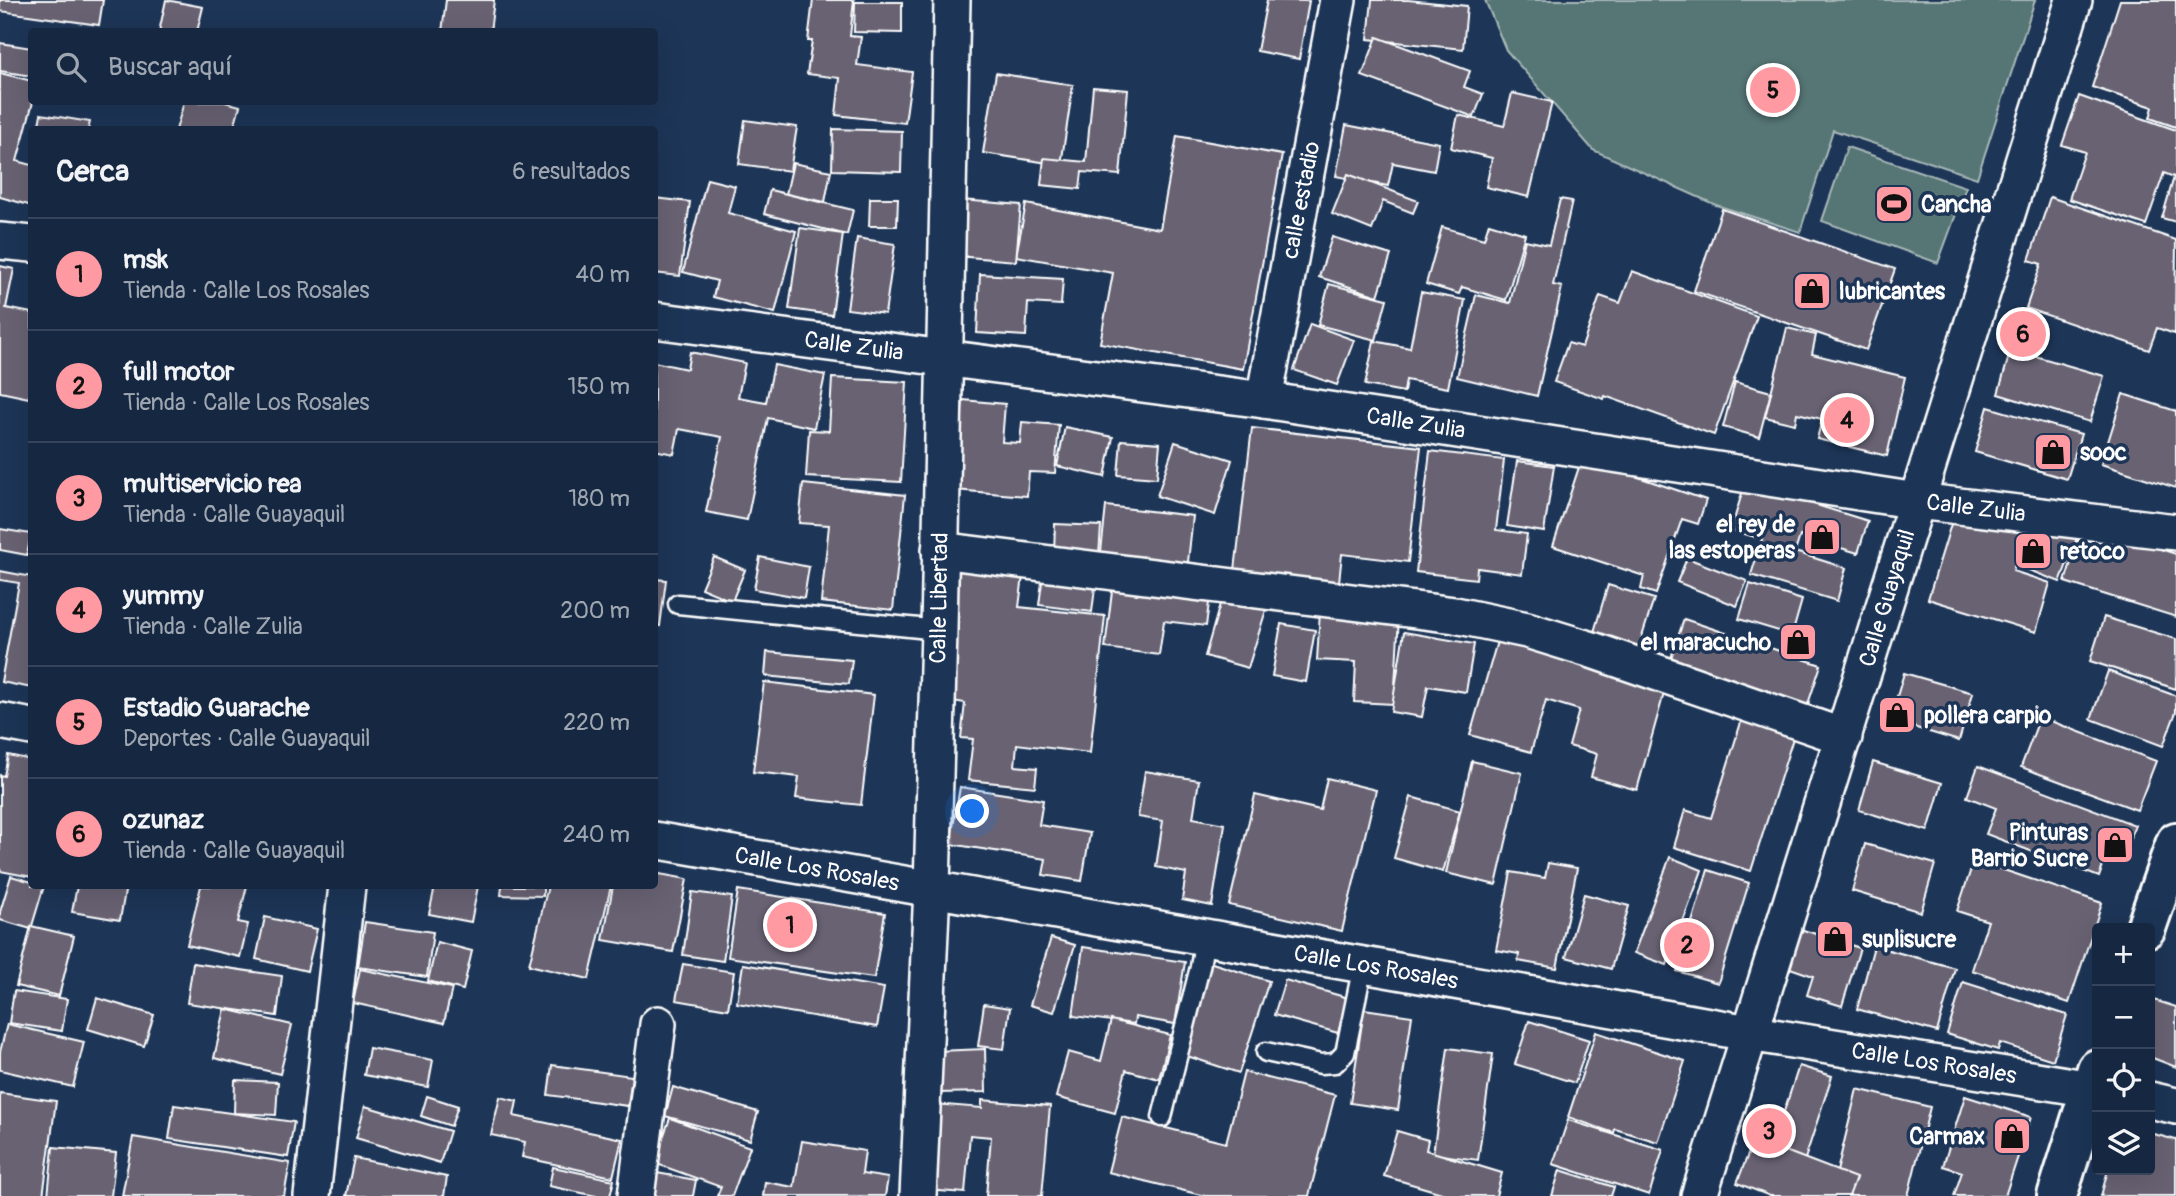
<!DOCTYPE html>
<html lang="es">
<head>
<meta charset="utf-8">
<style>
  :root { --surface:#162841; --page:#23344c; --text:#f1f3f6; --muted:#9ea6b1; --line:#35445a; --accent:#ff9aa2 }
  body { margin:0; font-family:Pangolin,sans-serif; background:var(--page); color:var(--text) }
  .controls { position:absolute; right:21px; bottom:21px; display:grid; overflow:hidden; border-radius:7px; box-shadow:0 7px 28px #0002 }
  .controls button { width:63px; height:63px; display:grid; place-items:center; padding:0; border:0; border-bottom:2px solid var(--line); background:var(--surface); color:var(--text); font:35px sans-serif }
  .you { position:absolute; left:973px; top:812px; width:24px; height:24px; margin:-18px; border:5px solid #fff; border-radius:50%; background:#1a73e8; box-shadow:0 0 0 10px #1a73e833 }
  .badge { display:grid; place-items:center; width:46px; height:46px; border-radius:50%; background:var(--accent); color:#111; font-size:23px; font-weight:700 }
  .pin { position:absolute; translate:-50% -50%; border:4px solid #fff; box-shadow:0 2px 7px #0006 }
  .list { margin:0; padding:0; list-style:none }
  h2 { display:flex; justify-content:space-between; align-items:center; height:91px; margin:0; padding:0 28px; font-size:30px }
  h2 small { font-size:23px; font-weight:400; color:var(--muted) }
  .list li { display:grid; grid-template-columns:46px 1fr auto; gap:21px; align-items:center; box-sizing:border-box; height:112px; padding:0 28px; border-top:2px solid var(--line) }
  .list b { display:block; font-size:26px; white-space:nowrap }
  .list p { margin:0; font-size:23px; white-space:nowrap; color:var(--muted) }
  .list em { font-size:23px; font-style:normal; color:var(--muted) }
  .icon { flex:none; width:38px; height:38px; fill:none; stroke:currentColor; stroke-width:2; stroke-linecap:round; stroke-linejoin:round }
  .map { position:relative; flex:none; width:2176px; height:1196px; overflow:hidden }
  .search { position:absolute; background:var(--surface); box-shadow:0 7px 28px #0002; left:28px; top:28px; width:630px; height:77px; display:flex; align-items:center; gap:18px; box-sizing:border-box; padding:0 24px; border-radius:7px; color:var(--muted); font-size:26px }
  .panel { position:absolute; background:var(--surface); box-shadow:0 7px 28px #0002; left:28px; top:126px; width:630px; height:763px; border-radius:7px }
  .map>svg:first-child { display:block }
  .green { fill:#567574; stroke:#aababa; stroke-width:2 }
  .building { fill:#676273; stroke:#fff; stroke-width:2 }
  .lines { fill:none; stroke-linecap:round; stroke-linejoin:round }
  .service-casing { stroke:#fff; stroke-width:23 }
  .minor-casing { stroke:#fff; stroke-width:40 }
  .tertiary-casing { stroke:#fff; stroke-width:44 }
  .service { stroke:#1d3557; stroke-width:18 }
  .minor { stroke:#1d3557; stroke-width:35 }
  .tertiary { stroke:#1d3557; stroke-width:38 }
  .labels { text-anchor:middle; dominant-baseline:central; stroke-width:7; stroke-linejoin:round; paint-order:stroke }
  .street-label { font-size:23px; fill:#fff; stroke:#1d3557 }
  .poi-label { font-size:23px; font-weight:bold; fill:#fff; stroke:#1d3557; text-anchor:start }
</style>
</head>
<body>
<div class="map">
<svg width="2176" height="1196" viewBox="0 0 2176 1196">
  <rect width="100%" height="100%" fill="#1d3557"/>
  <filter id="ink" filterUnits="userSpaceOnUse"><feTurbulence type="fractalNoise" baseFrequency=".0143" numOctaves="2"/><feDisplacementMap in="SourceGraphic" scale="14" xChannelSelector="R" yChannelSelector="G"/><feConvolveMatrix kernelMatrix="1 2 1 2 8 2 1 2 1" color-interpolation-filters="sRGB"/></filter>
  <g filter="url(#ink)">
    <g class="green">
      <path d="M1485,0H2035L1977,178L1833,130L1800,232L1716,205L1593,150L1506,50Z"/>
      <path d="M1847,147L1966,187L1938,263L1822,221Z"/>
    </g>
    <g class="building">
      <path d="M0,0H103L99,25L0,11Z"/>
      <path d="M166,0L203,7L197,32H159Z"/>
      <path d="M446,0H494L490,32H442Z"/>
      <path d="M813,0H854L850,36L861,37L857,65L912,72L905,123L836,115L840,78L807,74L812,41H808Z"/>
      <path d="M1267,0L1309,1L1299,59L1257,51Z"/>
      <path d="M1372,0H1408L1467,6L1463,49L1368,39Z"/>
      <path d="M2120,0H2176V127L2150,118L2153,107L2092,87Z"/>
      <path d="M855,2H902V33L854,32Z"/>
      <path d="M1377,37L1470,71L1464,87L1483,94L1474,117L1362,76Z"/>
      <path d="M0,43L32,48V76L0,71Z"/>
      <path d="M0,73L32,81V102H33L17,161L32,165V206L0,197Z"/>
      <path d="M996,73L1073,85L1061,165L983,153Z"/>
      <path d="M1093,87L1128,90L1120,175L1082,172L1080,189L1041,185L1044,158L1086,162Z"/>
      <path d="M1512,93L1552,102L1529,197L1486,187L1492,158L1451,148L1458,115L1504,126Z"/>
      <path d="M2079,96L2176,130V178L2164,173L2146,225L2069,199L2085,152L2062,145Z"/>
      <path d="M184,102H225L240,106L233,130H176Z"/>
      <path d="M41,114L90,122L88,130H38Z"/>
      <path d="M745,120L797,127L790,171L739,164Z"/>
      <path d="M1346,125L1439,143L1434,171L1393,163L1388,186L1336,176Z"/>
      <path d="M833,129L902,131L901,172L832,170Z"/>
      <path d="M1177,136L1282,155L1243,369L1100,343L1113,273L1016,256L1026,204L1160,229Z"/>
      <path d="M793,163L831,171L825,202L786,194Z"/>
      <path d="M1348,174L1418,201L1413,213L1383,201L1372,230L1332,214Z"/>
      <path d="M2174,177L2176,178V222L2162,218Z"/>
      <path d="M707,179L735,186L728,213L796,231L775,313L713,297L717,281L683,272Z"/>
      <path d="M770,190L853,210L847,235L764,214Z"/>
      <path d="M2050,197L2176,240L2175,334L2157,328L2149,350L2026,308L2041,264L2029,260Z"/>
      <path d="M654,198L690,202L680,276L654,273Z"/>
      <path d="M870,198H898L897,226H869Z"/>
      <path d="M1560,199L1572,201L1553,285L1562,287L1537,396L1457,377L1476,295L1510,303L1525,240L1549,245Z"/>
      <path d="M961,200L1021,205L1016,261L956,256Z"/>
      <path d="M1722,209L1895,269L1866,350L1694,291Z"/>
      <path d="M1489,223L1525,234L1506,300L1462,287L1459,294L1426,284L1442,227L1484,239Z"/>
      <path d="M800,228L843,234L832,315L789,309Z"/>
      <path d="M1332,237L1391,255L1378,296L1319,277Z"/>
      <path d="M857,238L895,244L885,314L847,309Z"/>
      <path d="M0,266L14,269L6,308L32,313V384L29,398L0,392Z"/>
      <path d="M1632,271L1757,316L1714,435L1605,396L1604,399L1554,382L1568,343L1582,347L1600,296L1620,303Z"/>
      <path d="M980,274L1063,279L1061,305L1028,303L1026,336L977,333Z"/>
      <path d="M1329,284L1387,299L1376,340L1318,325Z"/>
      <path d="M1421,292L1465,300L1448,388L1406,380L1404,392L1365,385L1374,341L1410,348Z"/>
      <path d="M1310,324L1354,340L1337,385L1294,370Z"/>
      <path d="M1787,328L1816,335L1812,354L1905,377L1887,456L1817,439L1822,419L1797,413L1795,424L1765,417Z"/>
      <path d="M2011,349L2104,376L2090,422L1998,394Z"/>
      <path d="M690,352L745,363L738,397L766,402L774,365L825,375L814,428L768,418L747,520L706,512L722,437L679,429L674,454L654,450V362L687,369Z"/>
      <path d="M832,378L907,382L901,482L806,477L809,430L829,431Z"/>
      <path d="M1735,382L1771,392L1759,437L1723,427Z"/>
      <path d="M2123,394L2176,411V488L2101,464Z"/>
      <path d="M963,400L1005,404L1002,442L1020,443L1022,422L1059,425L1055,473L1029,472L1027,496L955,490Z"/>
      <path d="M1988,407L2081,434L2067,479L1975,452Z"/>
      <path d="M1065,427L1113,437L1105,477L1057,466Z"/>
      <path d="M1252,428L1421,447L1408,562L1342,554L1339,582L1235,570Z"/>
      <path d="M1121,440L1160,443L1157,478L1118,475Z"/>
      <path d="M1175,442L1232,460L1215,515L1157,496Z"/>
      <path d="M1430,451L1504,460L1496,530L1527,534L1522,574L1477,568L1476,579L1416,572Z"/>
      <path d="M1582,458L1706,500L1698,524L1682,519L1656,594L1641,589L1644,576L1553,546Z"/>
      <path d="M1517,461L1554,466L1544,532L1507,526Z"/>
      <path d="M1745,483L1868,521L1858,553L1800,536L1795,552L1846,568L1837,601L1751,575L1762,539L1731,530Z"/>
      <path d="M803,484L905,495L893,610L821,602L829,525L799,523Z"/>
      <path d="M1106,506L1193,516L1187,571L1100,561Z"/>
      <path d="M1955,511L2025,532L2013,571L2050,583L2036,632L1928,599Z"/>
      <path d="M1055,524L1101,526L1099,556L1054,554Z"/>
      <path d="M2083,524L2176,554V617L2065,582Z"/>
      <path d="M2043,525L2077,538L2060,582L2026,569Z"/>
      <path d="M0,529L31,534L27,555L0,550Z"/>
      <path d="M714,557L745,570L732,601L701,588Z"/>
      <path d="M760,557L809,567L804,598L754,589Z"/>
      <path d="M1687,558L1747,581L1737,606L1677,582Z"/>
      <path d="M956,560L1024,568L1019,607L1105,616L1090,753L1017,744L1015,766L1037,768L1035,787L968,780L973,739L961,738L965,703L941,699Z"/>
      <path d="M0,571L32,577V688L1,682L19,583L0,580Z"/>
      <path d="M1043,574L1096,580L1092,612L1039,605Z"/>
      <path d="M654,579L666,580L660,626L654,625Z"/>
      <path d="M1113,583L1210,595L1206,626L1164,621L1159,655L1105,648Z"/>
      <path d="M1750,584L1802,600L1792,635L1739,619Z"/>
      <path d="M1608,585L1654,599L1639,646L1594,632Z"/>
      <path d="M1222,597L1266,610L1248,668L1205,656Z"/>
      <path d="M1320,611L1399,616L1394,704L1354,702L1356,662L1317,660Z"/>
      <path d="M2104,617L2176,639V689L2090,661Z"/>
      <path d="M1684,619L1821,665L1806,710L1669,664Z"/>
      <path d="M1281,624L1315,630L1306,682L1272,676Z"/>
      <path d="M1404,632L1474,644L1466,692L1428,686L1422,717L1391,712Z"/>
      <path d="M1498,638L1666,686L1637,790L1591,777L1597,754L1569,746L1579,710L1546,700L1531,752L1470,735Z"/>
      <path d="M767,652L852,660L849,684L765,676Z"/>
      <path d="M2108,671L2176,696V712L2163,746L2091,719Z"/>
      <path d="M1904,673L1973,693L1959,741L1890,720Z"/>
      <path d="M764,682L874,695L861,805L796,798L799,777L753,772Z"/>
      <path d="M1743,716L1795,732L1751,871L1674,847L1685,810L1711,818Z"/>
      <path d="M2040,717L2156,761L2137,810L2021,767Z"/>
      <path d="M8,755L32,760V877L0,871V775L4,776Z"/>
      <path d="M1472,761L1522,773L1496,885L1446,873Z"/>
      <path d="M1873,762L1942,783L1928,831L1859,810Z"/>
      <path d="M1978,766L2135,825L2125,852L2110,846L2099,877L1986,834L1996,808L1967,797Z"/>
      <path d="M1145,771L1199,780L1193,818L1225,824L1212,906L1182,900L1186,873L1156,867L1163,821L1138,817Z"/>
      <path d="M1327,778L1376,790L1342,931L1229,905L1255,795L1320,810Z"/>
      <path d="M960,787L1043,800L1039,825L1090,833L1082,881L1043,875L1046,859L950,844Z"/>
      <path d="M1411,797L1460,811L1443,872L1394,858Z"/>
      <path d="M1865,844L1935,864L1921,912L1852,891Z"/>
      <path d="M1670,857L1702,870L1667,965L1634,953Z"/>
      <path d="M1974,860L2102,903L2069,1003L1972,970L1988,921L1957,911Z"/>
      <path d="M1548,863L1577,868L1557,968L1518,961L1519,954L1496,950L1511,872L1545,878Z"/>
      <path d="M1708,870L1749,883L1718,983L1677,971Z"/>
      <path d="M654,873L687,879L673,952L603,940L613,886H654Z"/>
      <path d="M11,876L32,882V886H44L31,929L0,920V912Z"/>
      <path d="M77,886H126L120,920L72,912Z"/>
      <path d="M201,886H247L238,922L248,924L240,957L187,945Z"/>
      <path d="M435,886H478L471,922L429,914Z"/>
      <path d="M502,886H543V896L501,895Z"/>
      <path d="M548,886H611L589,979L529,965Z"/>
      <path d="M738,890L885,913L874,978L728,957Z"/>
      <path d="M692,892L732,897L723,961L683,955Z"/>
      <path d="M1584,894L1629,906L1611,969L1566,957Z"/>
      <path d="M265,917L317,929L307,971L256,959Z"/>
      <path d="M365,922L433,932L427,977L358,967Z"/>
      <path d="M31,926L74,936L59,996L16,986Z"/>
      <path d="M1800,929L1860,948L1842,1006L1807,995L1813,976L1787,967Z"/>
      <path d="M1051,938L1075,945L1054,1012L1030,1005Z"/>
      <path d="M437,942L472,951L463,990L428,981Z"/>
      <path d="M1874,946L1955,968L1937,1032L1857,1009Z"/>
      <path d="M1083,947L1185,962L1175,1024L1135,1017L1134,1024L1073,1016Z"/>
      <path d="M1209,962L1269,981L1239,1073L1181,1054Z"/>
      <path d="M193,963L282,976L277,1016L187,1003Z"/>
      <path d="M683,964L734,972L728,1009L676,1000Z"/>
      <path d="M743,964L884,988L877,1027L737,1003Z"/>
      <path d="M360,969L452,988L444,1023L353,1003Z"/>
      <path d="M1285,980L1348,998L1338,1033L1274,1015Z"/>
      <path d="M1963,982L2067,1015L2053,1060L2000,1043L1998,1050L1947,1034Z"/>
      <path d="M14,991L67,999L62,1031L9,1023Z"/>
      <path d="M97,998L154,1015L144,1046L88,1029Z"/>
      <path d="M2154,1000L2176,1007V1067L2150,1057V1012Z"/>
      <path d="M984,1004L1010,1008L1004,1049L978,1046Z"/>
      <path d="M225,1009L292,1025L280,1074L214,1058Z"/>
      <path d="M1364,1009L1412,1016L1398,1110L1350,1103Z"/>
      <path d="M1111,1020L1170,1035L1159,1079L1126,1070L1115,1113L1056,1097L1068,1052L1101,1061Z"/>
      <path d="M1529,1021L1589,1040L1575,1083L1515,1064Z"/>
      <path d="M7,1024L84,1042L73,1087L0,1070V1052Z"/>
      <path d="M1596,1032L1685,1061L1658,1142L1615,1129L1614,1133L1568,1117Z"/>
      <path d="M369,1048L433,1060L428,1087L364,1075Z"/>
      <path d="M1448,1048L1493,1054L1478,1160L1433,1154Z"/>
      <path d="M985,1049L986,1092L938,1093L937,1051Z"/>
      <path d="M552,1065L632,1076L628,1106L548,1095Z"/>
      <path d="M1799,1066L1832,1076L1804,1162L1771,1151Z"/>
      <path d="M1244,1072L1335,1095L1309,1196H1205L1108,1172L1122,1117L1226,1143Z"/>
      <path d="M235,1080L278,1082L276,1115L234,1113Z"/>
      <path d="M673,1087L758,1112L750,1140L665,1116Z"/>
      <path d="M1857,1089L1930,1107L1908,1196H1831Z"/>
      <path d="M0,1093L56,1101L43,1196H0Z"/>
      <path d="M427,1096L458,1106L451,1126L421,1116Z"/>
      <path d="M1965,1096L2031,1117L2005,1196H1954L1962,1172L1943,1166Z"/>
      <path d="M500,1097L517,1101L514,1116L622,1139L613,1177L522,1157L525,1142L491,1135Z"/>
      <path d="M982,1100L1050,1106L1042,1196H986L991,1137L970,1135L965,1193L926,1190L934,1104L982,1108Z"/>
      <path d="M174,1105L294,1122L288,1157L169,1139Z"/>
      <path d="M365,1106L450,1131L440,1163L356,1138Z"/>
      <path d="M670,1118L750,1147L732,1196H717L721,1187L654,1163Z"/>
      <path d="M1568,1120L1663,1150L1649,1195L1553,1164Z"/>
      <path d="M1397,1131L1428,1140L1426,1150L1502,1173L1496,1196H1452L1384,1176Z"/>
      <path d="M2150,1133L2176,1140V1196H2101L2108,1170H2150Z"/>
      <path d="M133,1137L290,1163L284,1196H122Z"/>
      <path d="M1754,1139L1856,1178L1849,1196H1770L1737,1183Z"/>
      <path d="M802,1141L865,1151L862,1174L888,1178L885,1196H763L765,1182L794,1187Z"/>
      <path d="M53,1147L116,1153L111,1196H48Z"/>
      <path d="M354,1158L447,1177L444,1196H346Z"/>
      <path d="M553,1167L614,1180L610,1196H596L549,1186Z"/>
      <path d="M1560,1170L1614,1187L1611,1196H1552Z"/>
      <path d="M657,1173L696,1180L693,1196H652Z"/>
    </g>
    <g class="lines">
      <defs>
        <g id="service">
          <path d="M678,604L939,630"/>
          <path d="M1266,1052L1321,1064L1335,1063L1345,1053L1363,965"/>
          <path d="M1162,1117L1200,967L1205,937"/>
        </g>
        <g id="minor">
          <path d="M0,241L32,244"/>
          <path d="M654,320L1264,400L1917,501L2176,532"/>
          <path d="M1264,400L1338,0"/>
          <path d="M940,550L1455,615L1527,630L1592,650L1844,737"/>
          <path d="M0,721L32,727"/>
          <path d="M654,840L1749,1033L2097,1090"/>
          <path d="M2150,1100L2176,1106"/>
          <path d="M312,1196L347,886"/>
          <path d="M636,1196L658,1024"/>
          <path d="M918,1196L932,888L939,630L952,0"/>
          <path d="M1699,1196L2074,0"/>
        </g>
        <g id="tertiary">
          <path d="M2146,928L2176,842"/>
          <path d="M2057,1196L2097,1069"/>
        </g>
      </defs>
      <use href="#service" class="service-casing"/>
      <use href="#minor" class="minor-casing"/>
      <use href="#tertiary" class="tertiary-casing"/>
      <use href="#service" class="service"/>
      <use href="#minor" class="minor"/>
      <use href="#tertiary" class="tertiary"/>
    </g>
  </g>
  <defs>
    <symbol id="stadium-square" viewBox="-11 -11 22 22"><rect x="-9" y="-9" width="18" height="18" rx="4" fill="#ff9aa2" stroke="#1d3557"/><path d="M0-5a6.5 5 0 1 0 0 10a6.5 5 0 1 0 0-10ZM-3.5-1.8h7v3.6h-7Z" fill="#111"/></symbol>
    <symbol id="shop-square" viewBox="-11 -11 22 22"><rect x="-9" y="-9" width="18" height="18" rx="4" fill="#ff9aa2" stroke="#1d3557"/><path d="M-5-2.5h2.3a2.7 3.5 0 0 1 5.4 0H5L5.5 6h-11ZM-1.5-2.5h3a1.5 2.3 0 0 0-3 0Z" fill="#111"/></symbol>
  </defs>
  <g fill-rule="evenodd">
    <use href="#stadium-square" x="1872" y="182" width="44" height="44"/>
    <use href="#shop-square" x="1790" y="269" width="44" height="44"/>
    <use href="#shop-square" x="2031" y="430" width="44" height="44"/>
    <use href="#shop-square" x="1800" y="515" width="44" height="44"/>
    <use href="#shop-square" x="2011" y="529" width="44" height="44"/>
    <use href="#shop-square" x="1776" y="620" width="44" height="44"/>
    <use href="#shop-square" x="1875" y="693" width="44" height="44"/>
    <use href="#shop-square" x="2093" y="823" width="44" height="44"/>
    <use href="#shop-square" x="1813" y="917" width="44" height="44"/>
    <use href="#shop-square" x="1990" y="1114" width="44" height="44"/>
  </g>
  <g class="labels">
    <g class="street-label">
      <text transform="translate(1301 200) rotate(-79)">calle estadio</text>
      <text transform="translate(854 346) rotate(8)">Calle Zulia</text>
      <text transform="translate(1416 423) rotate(9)">Calle Zulia</text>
      <text transform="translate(1976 508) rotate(7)">Calle Zulia</text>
      <text transform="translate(939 598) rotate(-89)">Calle Libertad</text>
      <text transform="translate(1887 598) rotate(-73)">Calle Guayaquil</text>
      <text transform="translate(817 869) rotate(10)">Calle Los Rosales</text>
      <text transform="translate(1376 967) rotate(10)">Calle Los Rosales</text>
      <text transform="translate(1934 1063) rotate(9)">Calle Los Rosales</text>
    </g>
    <g class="poi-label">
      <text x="1921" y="204">Cancha</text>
      <text x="1839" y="291">lubricantes</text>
      <text x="2080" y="452">sooc</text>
      <text x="1795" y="524" text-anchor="end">el rey de<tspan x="1795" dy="26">las estoperas</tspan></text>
      <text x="2060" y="551">retoco</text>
      <text x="1771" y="642" text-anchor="end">el maracucho</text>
      <text x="1924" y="715">pollera carpio</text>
      <text x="2088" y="832" text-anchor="end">Pinturas<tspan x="2088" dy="26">Barrio Sucre</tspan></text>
      <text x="1862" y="939">suplisucre</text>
      <text x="1985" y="1136" text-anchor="end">Carmax</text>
    </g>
  </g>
</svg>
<div class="controls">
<button>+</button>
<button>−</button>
<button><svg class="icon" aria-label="locate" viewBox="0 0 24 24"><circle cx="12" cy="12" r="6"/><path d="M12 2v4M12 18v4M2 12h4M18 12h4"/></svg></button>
<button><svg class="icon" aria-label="layers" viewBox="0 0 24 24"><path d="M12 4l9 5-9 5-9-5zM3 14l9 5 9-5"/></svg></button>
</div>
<div class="you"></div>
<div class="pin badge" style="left:790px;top:925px">1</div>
<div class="pin badge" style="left:1687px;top:945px">2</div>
<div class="pin badge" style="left:1769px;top:1131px">3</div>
<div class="pin badge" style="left:1847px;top:420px">4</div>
<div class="pin badge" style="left:1773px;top:90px">5</div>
<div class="pin badge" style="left:2023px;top:334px">6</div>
<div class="search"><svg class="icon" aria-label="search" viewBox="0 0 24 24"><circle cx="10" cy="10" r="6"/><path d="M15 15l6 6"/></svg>Buscar aquí</div>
<section class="panel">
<h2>Cerca<small>6 resultados</small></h2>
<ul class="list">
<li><span class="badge">1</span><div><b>msk</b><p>Tienda · Calle Los Rosales</p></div><em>40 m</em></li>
<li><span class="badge">2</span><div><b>full motor</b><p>Tienda · Calle Los Rosales</p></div><em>150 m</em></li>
<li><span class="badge">3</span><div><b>multiservicio rea</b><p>Tienda · Calle Guayaquil</p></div><em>180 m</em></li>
<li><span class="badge">4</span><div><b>yummy</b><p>Tienda · Calle Zulia</p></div><em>200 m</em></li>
<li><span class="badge">5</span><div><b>Estadio Guarache</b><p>Deportes · Calle Guayaquil</p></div><em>220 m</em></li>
<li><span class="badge">6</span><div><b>ozunaz</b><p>Tienda · Calle Guayaquil</p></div><em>240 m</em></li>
</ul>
</section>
</div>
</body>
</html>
